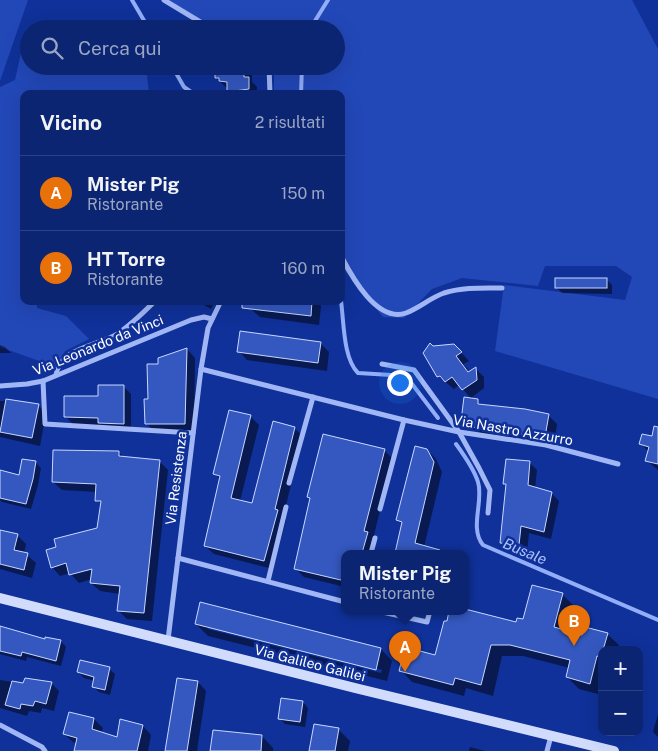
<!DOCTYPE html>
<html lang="it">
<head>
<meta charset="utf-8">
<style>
  :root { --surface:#0b2573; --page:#19317b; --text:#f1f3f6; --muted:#9aa5c4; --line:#2b4285; --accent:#bca0f2 }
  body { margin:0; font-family:"Public Sans",sans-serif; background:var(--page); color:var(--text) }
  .controls { position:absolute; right:15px; bottom:15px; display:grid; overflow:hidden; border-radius:10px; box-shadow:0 5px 20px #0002 }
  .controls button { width:45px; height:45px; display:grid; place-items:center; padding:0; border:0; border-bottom:1px solid var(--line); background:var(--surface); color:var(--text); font:25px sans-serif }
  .you { position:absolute; left:399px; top:382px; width:18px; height:18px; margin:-12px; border:4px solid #fff; border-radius:50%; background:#1a73e8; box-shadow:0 0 0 8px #1a73e833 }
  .badge { display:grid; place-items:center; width:32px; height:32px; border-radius:50%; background:var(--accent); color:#fff; font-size:16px; font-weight:700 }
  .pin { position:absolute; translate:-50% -41px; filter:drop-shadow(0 1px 2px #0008) }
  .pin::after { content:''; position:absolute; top:26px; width:18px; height:15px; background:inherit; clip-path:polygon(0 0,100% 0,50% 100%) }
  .popup { position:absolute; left:341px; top:550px; width:128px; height:65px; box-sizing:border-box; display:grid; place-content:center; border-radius:10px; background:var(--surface); filter:drop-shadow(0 1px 4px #0005); font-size:16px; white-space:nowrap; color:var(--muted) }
  .popup b { font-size:19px; color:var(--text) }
  .popup::after { content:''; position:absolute; left:50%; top:100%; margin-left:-10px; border:10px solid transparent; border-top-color:var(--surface) }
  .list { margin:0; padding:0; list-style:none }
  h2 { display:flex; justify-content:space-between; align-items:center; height:65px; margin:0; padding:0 20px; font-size:21px }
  h2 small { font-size:16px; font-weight:400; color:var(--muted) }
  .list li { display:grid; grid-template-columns:32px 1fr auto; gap:15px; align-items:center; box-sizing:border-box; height:75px; padding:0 20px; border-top:1px solid var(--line) }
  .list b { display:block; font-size:19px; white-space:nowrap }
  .list p { margin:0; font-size:16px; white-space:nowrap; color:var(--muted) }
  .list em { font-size:16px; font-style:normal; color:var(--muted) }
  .icon { flex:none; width:28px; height:28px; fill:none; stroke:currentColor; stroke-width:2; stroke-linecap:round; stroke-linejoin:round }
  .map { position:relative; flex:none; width:658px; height:751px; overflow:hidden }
  .search { position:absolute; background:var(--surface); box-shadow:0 5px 20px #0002; left:20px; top:20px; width:325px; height:55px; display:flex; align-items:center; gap:12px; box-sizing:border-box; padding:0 18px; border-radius:28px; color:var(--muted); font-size:19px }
  .panel { position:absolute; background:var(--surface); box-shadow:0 5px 20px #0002; left:20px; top:90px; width:325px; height:215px; border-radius:10px }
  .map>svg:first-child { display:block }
  .green { fill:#2248b8 }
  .shadow { fill:#0007; fill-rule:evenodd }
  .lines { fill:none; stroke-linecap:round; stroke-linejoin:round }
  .stream { stroke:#92aef8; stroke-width:4 }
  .building { fill:#3458bf; stroke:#c9d7fe }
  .street { stroke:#a1b7f5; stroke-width:5 }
  .secondary { stroke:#d1dcfd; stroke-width:10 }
  .labels { text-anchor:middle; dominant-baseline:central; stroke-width:5; stroke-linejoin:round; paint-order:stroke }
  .street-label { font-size:14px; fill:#fff; stroke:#0f3199 }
  .water-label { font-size:15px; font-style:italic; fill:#adc2fb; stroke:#0f3199 }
</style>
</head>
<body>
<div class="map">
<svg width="658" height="751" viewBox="0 0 658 751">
  <rect width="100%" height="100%" fill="#0f3199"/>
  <g class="green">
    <path d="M0,0H28L0,81Z"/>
    <path d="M163,0H632L658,49V399L495,351L504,285L625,300L632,277L616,266H545L538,286L462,278L432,289L404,318L383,317L341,266V94H274V66H336V29H219Z"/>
    <path d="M29,37V66H146L149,94H24V301H37V308L66,316L89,339L65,351L56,367L0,347V87L15,80L24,39Z"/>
  </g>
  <g class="shadow">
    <path d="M216,66H252V82L257,87V94H231L228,89L216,78Z"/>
    <path d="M606,279L612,285V294L562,293L557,288Z"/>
    <path d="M197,301H215L211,309Z"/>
    <path d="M252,301H316L321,306L319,325L260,317L251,309Z"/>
    <path d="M320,343L329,352L327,371L247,360L239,351Z"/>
    <path d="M0,345L5,347L11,353H0Z"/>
    <path d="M454,345L469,361L463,364L470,372L476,369L484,377V388L471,398L459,385L454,389L438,376L433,347Z"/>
    <path d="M187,349L195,358L194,433L155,432L146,423L150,400L160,365Z"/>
    <path d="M123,386L131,394V431L73,424L65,416L99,397Z"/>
    <path d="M4,400L38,405L46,413L40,446L0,437V401H4Z"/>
    <path d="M477,401L482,406L548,415L557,424L554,445L529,442L526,438L482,435L477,430H471L462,421Z"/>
    <path d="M251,417L259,425L240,501L253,505L294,428L303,436L283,517L286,520L273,569L214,554L205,546L221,480L215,474Z"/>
    <path d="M658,439V470L647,461L649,452L641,444Z"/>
    <path d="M384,450L393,459L373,539V553H345V587L304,577L295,568L311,500L309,497Z"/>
    <path d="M427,450L436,459L442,472L424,547L447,553H396L403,525L398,520Z"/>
    <path d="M119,452L124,458L160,462L168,470L152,621L127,619L118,610L120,594L100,591L91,583L92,579L79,583L70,573L60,576L52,567L57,548L98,529L102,505L97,500V492L62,490L53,482Z"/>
    <path d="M35,462L41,468L38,485L31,509L2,502L0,500V481L20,477Z"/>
    <path d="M529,462L537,470L535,489L551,493L559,501L551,539L529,533L527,553L509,550L501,542L507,486L504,483Z"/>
    <path d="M0,535H17L26,544L24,554L27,555L36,563L32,578L0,569Z"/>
    <path d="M533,587L563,595L574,606L567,632L583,636L607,634L619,645L618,650H602V695L579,689L567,677L570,668L523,656H502L493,696L466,688L464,696L412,682L401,670L436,656L451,611L465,610L517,623L524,621Z"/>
    <path d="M196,624L381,649L392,661L387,681L208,636ZM208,626L382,670L381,673L208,629Z"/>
    <path d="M0,627L45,640L61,641L66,647L61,666L27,657L26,661L0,654Z"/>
    <path d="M109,669L115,674L110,695L99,692L94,687L95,681L84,678L78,672Z"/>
    <path d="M0,680L24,684L51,683L59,691L54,711L42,708L41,713L29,711L27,716L0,708Z"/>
    <path d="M198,682L206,691L197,751H167Z"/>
    <path d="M303,702L308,708L305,727L285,724L279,718Z"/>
    <path d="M70,714L94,719L103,728L101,733L117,739L143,726L151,735L148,751H75L77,744L73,742L64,734Z"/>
    <path d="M658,714V737L653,732Z"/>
    <path d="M338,729L350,741L348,751H311Z"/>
    <path d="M262,736L273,748V751H211Z"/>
    <path d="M470,747L485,751H469Z"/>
  </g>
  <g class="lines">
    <g class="stream">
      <path d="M132,0L149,29"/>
      <path d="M310,29L328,0"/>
      <path d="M172,66L184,87L194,94"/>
      <path d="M301,94L302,66"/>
      <path d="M341,301C344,322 343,358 358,373L391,375L409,380L438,418"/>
      <path d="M456,444C464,455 474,469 478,482C484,501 469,528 483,545L658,620"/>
    </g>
  </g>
  <g class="building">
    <path d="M215,66H244V77H249V89L227,92V82L219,81V78H215Z"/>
    <rect x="555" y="278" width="52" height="10"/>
    <path d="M242,301H312L311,316L242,308Z"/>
    <path d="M240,331L321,342L318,363L237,352Z"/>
    <path d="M430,343L433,346L454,344L462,352L456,356L468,372L476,367L477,380L462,390L452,377L445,382L440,376L437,377L423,353Z"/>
    <path d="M187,348L185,424H145L144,399H148L147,364H158V358Z"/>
    <path d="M98,385H124V424L98,423V418L64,417V396H98Z"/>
    <path d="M464,397L478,399V404L525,409L549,414L545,437L519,434V430L498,429L497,431L472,427V423L461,421Z"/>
    <path d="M6,399L39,404L32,438L0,432Z"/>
    <path d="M229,410L251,415L231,498L252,503L273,421L295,427L275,509L278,510L264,561L204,546L220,476L213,474Z"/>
    <path d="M654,426L658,427V464L645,461L649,447L639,444L642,434L652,436Z"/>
    <path d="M323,434L385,449L364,531L368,532L362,553H345V581L294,569L310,498L307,497Z"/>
    <path d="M415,446L427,449L434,462L415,543L440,550V553H395L402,522L396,520Z"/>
    <path d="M53,450L119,451V456L160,460L144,613L117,611L120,586L90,583L92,569L69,575L66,563L51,568L46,550L56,547L54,539L97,528L101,501H95L96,484L52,482Z"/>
    <path d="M22,459L36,461L33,479L26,504L0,498V470L19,475Z"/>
    <path d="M506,459L530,461L528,485L552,492L544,532L521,526L519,545L500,543L506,484H503Z"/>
    <path d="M0,530L18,534L14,550L28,553L24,570L0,564Z"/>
    <path d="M532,585L563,593L554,627L582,635L585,627L608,633L603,650H602L601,657L597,656L590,684L566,677L570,660L510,645H491L481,685L455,678L453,685L399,671L405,647L435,655L444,621H447L449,611H465V609L516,622L517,618L523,619Z"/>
    <path d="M200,602L381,648L376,670L195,624Z"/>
    <path d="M0,626L45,639V637L61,640L56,661L22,652L21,656L0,651Z"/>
    <path d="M80,660L110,667L105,690L92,687L94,677L77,672Z"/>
    <path d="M25,678L52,682L46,704L35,701L33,706L21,704L20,709L5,705L12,681L23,683Z"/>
    <path d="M177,678L198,681L187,751H165Z"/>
    <path d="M281,698L303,701L300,722L278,719Z"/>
    <path d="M69,712L94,718L92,729L117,737L120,719L143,725L137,751H74L77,738L63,734Z"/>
    <path d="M314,724L339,728L335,751H309Z"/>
    <path d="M213,730L262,735L261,751H210Z"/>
  </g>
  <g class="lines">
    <g class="street">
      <path d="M164,0L207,26L216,29"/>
      <path d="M269,66L270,94"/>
      <path d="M341,256C352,277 377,323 406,313C419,308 430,298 444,293C463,287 482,288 502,288"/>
      <path d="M382,364L414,370L459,432L479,468L490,490L488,513"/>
      <path d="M201,369L404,420L459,432L546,445L618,464"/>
      <path d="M56,375C59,348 98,346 117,334C131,325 143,313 155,301"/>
      <path d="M43,381L45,424L193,433"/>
      <path d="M0,386L27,384L43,381L191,320L204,317L212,319"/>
      <path d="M289,483L313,397"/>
      <path d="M380,509L404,420"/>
      <path d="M371,553L375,538"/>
      <path d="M178,558L345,602"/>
      <path d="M268,581L286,507"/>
      <path d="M378,611L427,622L430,611"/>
      <path d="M168,640L201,369L208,328L221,301"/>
      <path d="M0,725L42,747L45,751"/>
      <path d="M547,751L551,736"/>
    </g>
    <path class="secondary" d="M0,598L355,688L614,751"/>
  </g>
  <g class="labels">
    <g class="street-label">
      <text transform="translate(98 345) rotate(-22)">Via Leonardo da Vinci</text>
      <text transform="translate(513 430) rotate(10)">Via Nastro Azzurro</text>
      <text transform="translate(176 478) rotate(-83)">Via Resistenza</text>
      <text transform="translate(310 663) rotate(14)">Via Galileo Galilei</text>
    </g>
    <g class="water-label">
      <text transform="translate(525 551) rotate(23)">Busale</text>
    </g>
  </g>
</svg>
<div class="controls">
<button>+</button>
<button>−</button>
</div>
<div class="you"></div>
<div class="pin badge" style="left:405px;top:672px;background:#e8710a">A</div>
<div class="popup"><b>Mister Pig</b>Ristorante</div>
<div class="pin badge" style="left:574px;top:646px;background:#e8710a">B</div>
<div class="search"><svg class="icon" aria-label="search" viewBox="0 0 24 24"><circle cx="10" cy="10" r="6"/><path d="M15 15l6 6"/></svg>Cerca qui</div>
<section class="panel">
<h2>Vicino<small>2 risultati</small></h2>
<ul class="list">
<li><span class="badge" style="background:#e8710a">A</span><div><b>Mister Pig</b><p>Ristorante</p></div><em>150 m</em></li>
<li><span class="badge" style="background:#e8710a">B</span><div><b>HT Torre</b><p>Ristorante</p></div><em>160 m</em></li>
</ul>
</section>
</div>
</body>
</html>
